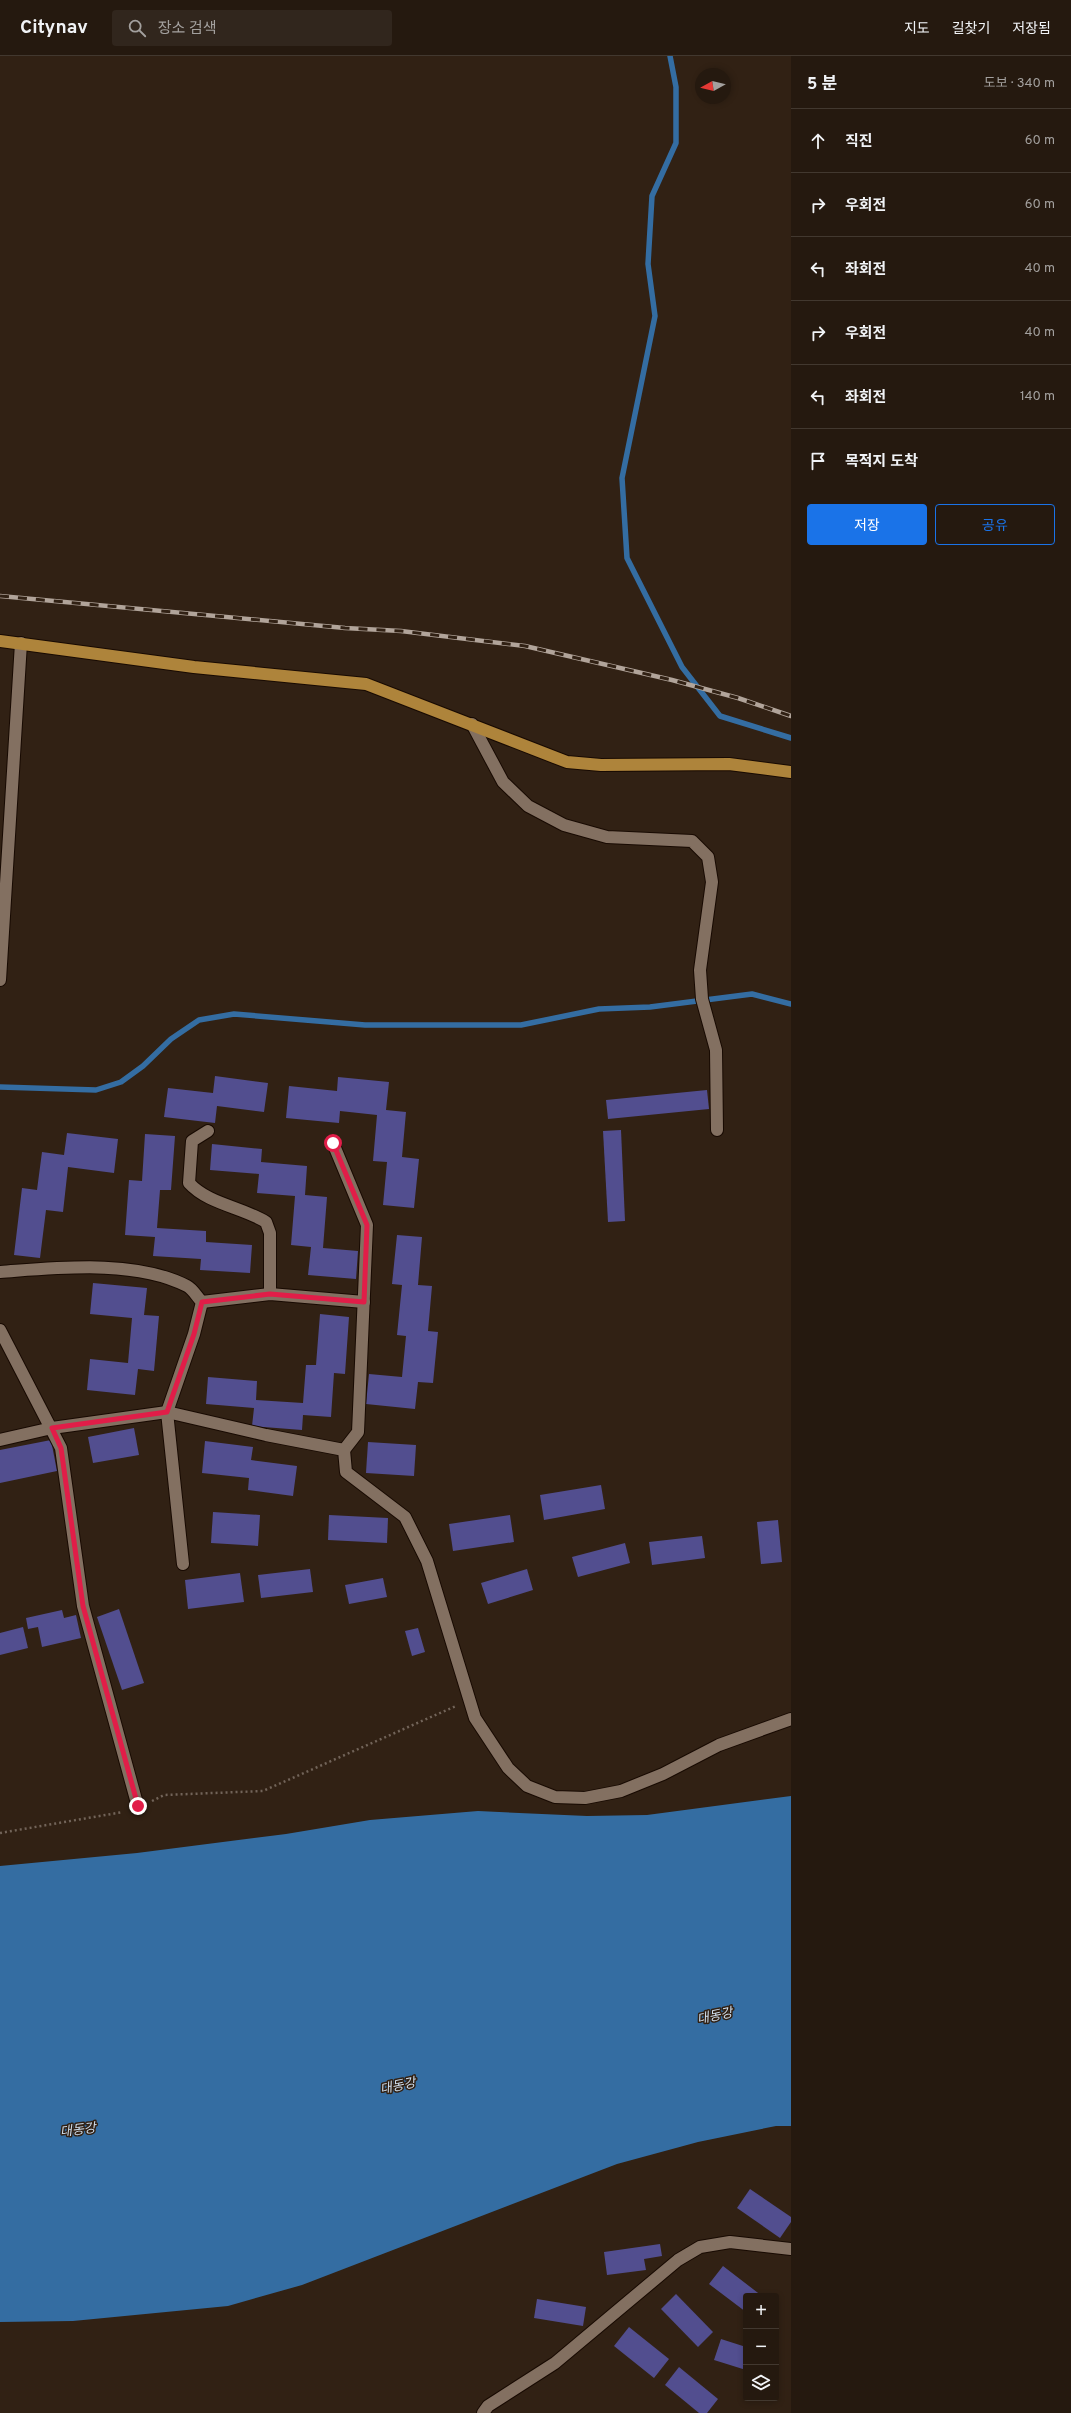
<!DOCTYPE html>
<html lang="ko">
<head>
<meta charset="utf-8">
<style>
  :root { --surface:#25190f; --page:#31261d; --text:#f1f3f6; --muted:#a3a09e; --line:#42382f; --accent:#1a73e8 }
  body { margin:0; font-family:Overpass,"Noto Sans KR",sans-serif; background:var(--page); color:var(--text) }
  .controls { position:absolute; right:12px; bottom:12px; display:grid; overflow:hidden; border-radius:4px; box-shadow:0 2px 6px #0003 }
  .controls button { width:36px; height:36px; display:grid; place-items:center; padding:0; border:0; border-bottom:1px solid var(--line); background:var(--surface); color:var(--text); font:20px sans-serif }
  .compass { position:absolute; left:695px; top:12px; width:36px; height:36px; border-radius:50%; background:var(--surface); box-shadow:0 2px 6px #0003; rotate:262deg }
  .stop { position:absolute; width:12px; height:12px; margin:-9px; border:3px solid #e11d48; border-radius:50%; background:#fff }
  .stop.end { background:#e11d48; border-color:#fff; box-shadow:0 1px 4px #0008 }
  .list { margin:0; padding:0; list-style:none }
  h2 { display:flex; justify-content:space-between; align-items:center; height:52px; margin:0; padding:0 16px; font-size:17px }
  h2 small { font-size:13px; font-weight:400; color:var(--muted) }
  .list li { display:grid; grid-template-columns:26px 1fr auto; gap:12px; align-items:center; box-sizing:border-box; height:64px; padding:0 16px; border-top:1px solid var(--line) }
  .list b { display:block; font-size:15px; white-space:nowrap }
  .list em { font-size:13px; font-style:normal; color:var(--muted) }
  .actions { display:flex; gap:8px; padding:12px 16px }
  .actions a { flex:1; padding:9px 0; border:1px solid var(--accent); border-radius:4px; text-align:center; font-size:14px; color:var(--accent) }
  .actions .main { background:var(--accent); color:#fff }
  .icon { flex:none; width:22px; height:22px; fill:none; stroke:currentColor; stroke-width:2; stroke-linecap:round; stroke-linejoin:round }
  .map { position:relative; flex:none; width:791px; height:2357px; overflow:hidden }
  header { display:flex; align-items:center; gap:24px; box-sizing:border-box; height:56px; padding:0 20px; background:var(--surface); border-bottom:1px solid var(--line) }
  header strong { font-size:19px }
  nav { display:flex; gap:22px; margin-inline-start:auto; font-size:14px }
  .search { width:280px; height:36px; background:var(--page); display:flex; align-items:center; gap:10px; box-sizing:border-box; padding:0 14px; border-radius:4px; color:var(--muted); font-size:15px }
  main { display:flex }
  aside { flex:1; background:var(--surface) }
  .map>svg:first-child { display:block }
  .water { fill:#346da2 }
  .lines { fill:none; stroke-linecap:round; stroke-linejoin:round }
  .stream { stroke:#346da2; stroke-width:5.5 }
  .building { fill:#524e8f }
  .minor-casing { stroke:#180a02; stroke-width:14 }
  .primary-casing { stroke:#180a02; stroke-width:14 }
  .path { stroke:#726459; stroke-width:2.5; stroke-dasharray:2 3; stroke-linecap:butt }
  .minor { stroke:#837061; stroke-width:12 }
  .primary { stroke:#ae843b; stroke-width:12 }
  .rail-casing { stroke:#b1a49a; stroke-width:4.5 }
  .rail { stroke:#312114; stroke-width:3; stroke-dasharray:9; stroke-linecap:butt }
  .route { stroke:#e11d48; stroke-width:5 }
  .labels { text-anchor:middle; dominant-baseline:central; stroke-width:3; stroke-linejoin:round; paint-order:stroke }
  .water-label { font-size:13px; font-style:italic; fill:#d0dfee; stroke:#312114 }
</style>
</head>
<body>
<header>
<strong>Citynav</strong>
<div class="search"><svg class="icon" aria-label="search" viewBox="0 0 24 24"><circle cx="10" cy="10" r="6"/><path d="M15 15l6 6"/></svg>장소 검색</div>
<nav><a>지도</a><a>길찾기</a><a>저장됨</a></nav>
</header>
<main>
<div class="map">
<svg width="791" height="2357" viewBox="0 0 791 2357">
  <rect width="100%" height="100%" fill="#312114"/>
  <path class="water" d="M791,1740V2070H776L698,2086L617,2108L302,2229L228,2250L73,2265L0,2266V1810L137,1797L286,1778L370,1764L478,1755L587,1760L647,1759Z"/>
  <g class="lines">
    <g class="stream">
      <path d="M670,0L676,31V87L652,140L648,208L655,260L622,422L627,502L682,611L720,660L791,682"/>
      <path d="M0,1031L96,1034L121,1026L143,1010L171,983L199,964L234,958L365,969H521L599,953L650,951L752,938L791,948"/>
    </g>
  </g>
  <g class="building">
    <path d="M215,1020L268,1027L264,1056L217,1050L215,1067L164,1061L168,1032L213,1037Z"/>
    <path d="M338,1021L389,1026L386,1054L406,1056L402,1101L419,1103L414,1152L383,1149L387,1106L373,1105L377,1059L340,1055L339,1067L286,1062L289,1030L337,1035Z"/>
    <path d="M707,1034L709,1053L608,1063L606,1044Z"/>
    <path d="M621,1074L625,1165L608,1166L603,1075Z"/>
    <path d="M67,1077L118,1083L114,1117L68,1111L63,1156L46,1154L40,1202L14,1199L22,1132L37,1134L42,1096L64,1099Z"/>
    <path d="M145,1078L175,1080L171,1134H160L157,1172L206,1175V1186L252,1189L250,1217L200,1214L201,1203L153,1200L155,1181L125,1179L129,1124L142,1125Z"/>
    <path d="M212,1088L262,1093L261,1106L307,1110L305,1139L327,1141L323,1192L358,1195L356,1223L308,1219L311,1191L291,1189L295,1140L257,1137L259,1118L210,1114Z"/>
    <path d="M397,1179L422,1181L418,1229L432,1230L428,1275L438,1276L433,1327L418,1326L415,1353L366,1348L369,1318L402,1321L406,1280L397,1279L402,1229L392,1228Z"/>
    <path d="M93,1227L147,1232L144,1259L159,1260L154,1315L138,1313L135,1339L87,1334L90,1303L128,1307L132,1262L90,1258Z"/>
    <path d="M320,1258L349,1261L345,1318L334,1317L331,1361L303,1359L302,1374L252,1370L254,1352L206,1348L208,1321L257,1325L256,1344L303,1347L306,1309H316Z"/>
    <path d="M134,1372L139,1399L93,1407L88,1381Z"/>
    <path d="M51,1384L57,1415L0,1427V1394Z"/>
    <path d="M205,1385L253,1391L251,1404L297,1410L293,1440L248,1434L249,1422L202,1417Z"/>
    <path d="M368,1386L416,1389L414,1420L366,1417Z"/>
    <path d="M601,1429L605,1453L544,1464L540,1439Z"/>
    <path d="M213,1456L260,1459L258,1490L211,1487Z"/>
    <path d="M329,1459L388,1462L387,1487L328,1484Z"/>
    <path d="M510,1459L514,1486L453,1495L449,1468Z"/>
    <path d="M778,1464L782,1506L761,1508L757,1466Z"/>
    <path d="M702,1480L705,1502L652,1509L649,1486Z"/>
    <path d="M625,1487L630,1507L578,1521L572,1501Z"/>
    <path d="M310,1513L313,1536L261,1542L258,1519Z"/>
    <path d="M527,1513L533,1534L488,1548L481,1527Z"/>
    <path d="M240,1517L244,1546L188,1553L185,1524Z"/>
    <path d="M383,1522L387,1541L349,1548L345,1529Z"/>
    <path d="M119,1553L144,1627L122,1634L97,1561Z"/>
    <path d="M62,1554L64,1562L76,1559L81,1582L42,1591L38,1571L28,1573L26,1562Z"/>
    <path d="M23,1571L28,1592L0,1599V1577Z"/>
    <path d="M418,1572L425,1596L412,1600L405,1575Z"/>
    <path d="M750,2133L791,2161V2166L780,2182L737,2152Z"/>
    <path d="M660,2188L662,2200L644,2203L646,2214L607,2219L604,2196Z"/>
    <path d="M723,2210L762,2240H746V2256L709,2228Z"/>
    <path d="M676,2238L713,2276L698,2291L661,2253Z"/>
    <path d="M537,2243L586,2251L583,2270L534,2262Z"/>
    <path d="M629,2271L669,2303L654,2322L614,2290Z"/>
    <path d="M721,2283L746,2291V2314L714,2304Z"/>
    <path d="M679,2311L718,2343L707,2357H699L665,2329Z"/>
  </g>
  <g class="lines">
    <defs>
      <g id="minor">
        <path d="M472,668L503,726L528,750L564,769L607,781L692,785L708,801L712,826L700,914L702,943L716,994L717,1074"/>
        <path d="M0,924L21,587"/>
        <path d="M208,1075L192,1085L189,1127C208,1148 242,1151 266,1166L270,1177V1238"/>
        <path d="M333,1087L367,1169L358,1376L344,1394"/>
        <path d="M0,1216C57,1212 135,1203 187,1230C193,1233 197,1241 202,1246L194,1278L167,1356L183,1508"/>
        <path d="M202,1246L270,1238L364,1246"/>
        <path d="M0,1274L61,1392L83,1550L138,1751"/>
        <path d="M0,1384L52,1372L167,1356L266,1379L344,1394L346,1416L405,1461L427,1505L475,1662L508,1712L527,1730L555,1741L585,1742L621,1735L663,1718L719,1689L791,1663"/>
        <path d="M483,2357L488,2350L555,2307L678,2204L700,2191L730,2186L791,2193"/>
      </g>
      <path id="primary" d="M0,585L194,611L366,628L567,706L601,709L729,708L791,716"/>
    </defs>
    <use href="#minor" class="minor-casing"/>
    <use href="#primary" class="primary-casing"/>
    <g class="path">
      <path d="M152,1745L164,1739L263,1735L456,1650"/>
      <path d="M0,1777L123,1756"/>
    </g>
    <use href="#minor" class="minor"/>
    <use href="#primary" class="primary"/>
    <defs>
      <path id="rail" d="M0,540L345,572L401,575L525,590L672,624L738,642L791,660"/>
    </defs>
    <use href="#rail" class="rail-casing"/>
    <use href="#rail" class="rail"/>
  </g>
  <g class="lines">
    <path class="route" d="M138,1750L83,1550L61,1392L52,1372L167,1356L194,1278L202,1246L270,1238L364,1246L367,1169L333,1087"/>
  </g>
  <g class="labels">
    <g class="water-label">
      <text transform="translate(715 1961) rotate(-12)">대동강</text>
      <text transform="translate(398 2031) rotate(-12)">대동강</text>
      <text transform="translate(78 2075) rotate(-7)">대동강</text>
    </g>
  </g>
</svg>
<div class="controls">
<button>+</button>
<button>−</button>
<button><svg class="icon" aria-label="layers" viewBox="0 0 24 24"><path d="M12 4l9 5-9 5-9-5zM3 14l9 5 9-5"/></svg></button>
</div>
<svg class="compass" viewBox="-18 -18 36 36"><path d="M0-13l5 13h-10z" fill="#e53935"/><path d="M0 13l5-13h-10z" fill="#a3a09e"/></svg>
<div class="stop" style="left:333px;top:1087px"></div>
<div class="stop end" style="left:138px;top:1750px"></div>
</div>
<aside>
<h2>5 분<small>도보 · 340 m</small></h2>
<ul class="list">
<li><svg class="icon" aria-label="ahead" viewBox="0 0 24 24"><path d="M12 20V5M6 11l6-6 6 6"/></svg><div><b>직진</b></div><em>60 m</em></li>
<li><svg class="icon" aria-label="right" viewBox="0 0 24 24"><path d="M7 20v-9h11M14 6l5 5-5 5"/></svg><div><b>우회전</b></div><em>60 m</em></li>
<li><svg class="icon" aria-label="left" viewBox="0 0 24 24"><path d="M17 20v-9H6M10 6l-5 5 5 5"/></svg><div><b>좌회전</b></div><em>40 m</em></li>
<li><svg class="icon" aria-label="right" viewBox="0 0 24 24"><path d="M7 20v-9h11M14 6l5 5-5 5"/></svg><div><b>우회전</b></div><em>40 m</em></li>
<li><svg class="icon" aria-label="left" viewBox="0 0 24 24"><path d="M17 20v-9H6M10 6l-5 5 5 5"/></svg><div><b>좌회전</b></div><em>140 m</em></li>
<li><svg class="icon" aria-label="arrive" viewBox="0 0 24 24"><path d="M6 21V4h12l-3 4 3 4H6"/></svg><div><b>목적지 도착</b></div></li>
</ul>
<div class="actions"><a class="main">저장</a><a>공유</a></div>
</aside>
</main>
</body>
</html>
